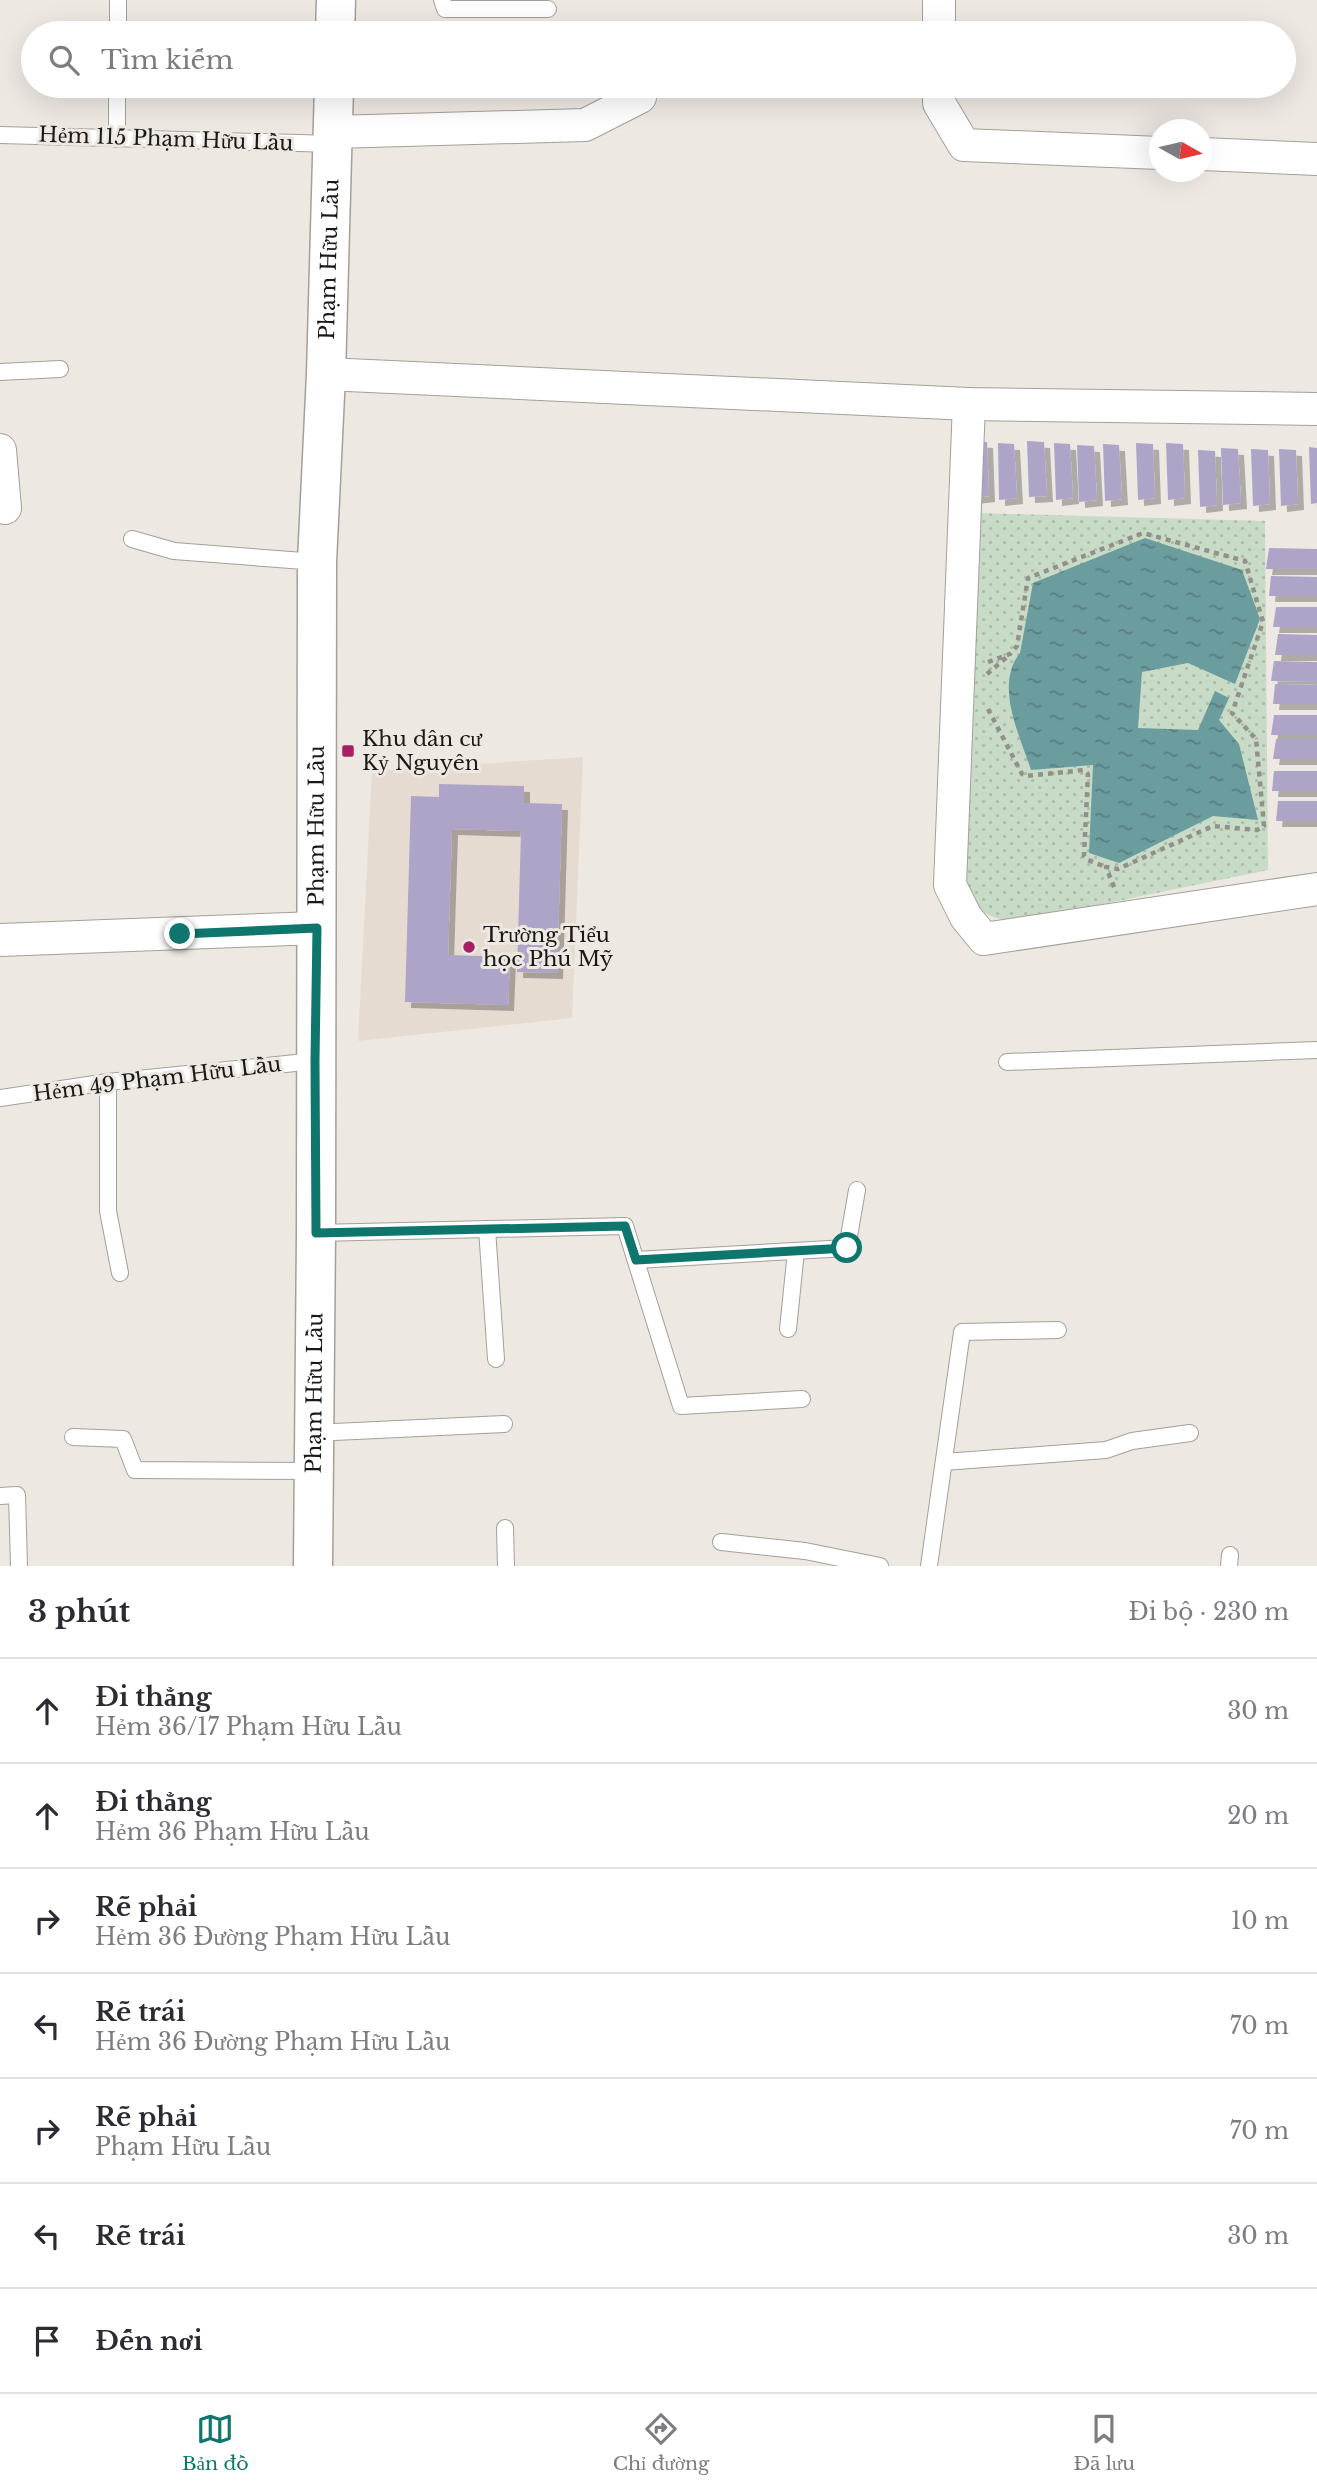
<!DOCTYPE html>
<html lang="vi">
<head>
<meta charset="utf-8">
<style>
  :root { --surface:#fff; --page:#f7f7f7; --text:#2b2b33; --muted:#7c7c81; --line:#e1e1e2; --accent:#0f766e }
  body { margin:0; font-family:"Libre Baskerville",serif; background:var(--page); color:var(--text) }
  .compass { position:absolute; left:1149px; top:119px; width:63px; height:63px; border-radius:50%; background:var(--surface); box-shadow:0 7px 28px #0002; rotate:98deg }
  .stop { position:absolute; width:21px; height:21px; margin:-16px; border:5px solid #0f766e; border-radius:50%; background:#fff }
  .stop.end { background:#0f766e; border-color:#fff; box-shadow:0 2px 7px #0008 }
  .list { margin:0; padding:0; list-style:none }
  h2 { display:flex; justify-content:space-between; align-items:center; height:91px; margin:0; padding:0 28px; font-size:30px }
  h2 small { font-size:23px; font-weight:400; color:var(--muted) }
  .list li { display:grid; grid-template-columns:46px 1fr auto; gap:21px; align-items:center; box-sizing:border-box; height:105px; padding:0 28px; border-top:2px solid var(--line) }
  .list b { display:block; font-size:26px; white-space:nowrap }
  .list p { margin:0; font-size:23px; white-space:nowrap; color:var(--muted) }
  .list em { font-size:23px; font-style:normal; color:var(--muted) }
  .icon { flex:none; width:38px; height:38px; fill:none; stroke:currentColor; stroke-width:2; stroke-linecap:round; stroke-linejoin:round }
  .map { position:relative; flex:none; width:1317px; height:1566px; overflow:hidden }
  .search { position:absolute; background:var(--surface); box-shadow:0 7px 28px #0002; left:21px; right:21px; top:21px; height:77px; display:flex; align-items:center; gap:18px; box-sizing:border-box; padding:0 24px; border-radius:38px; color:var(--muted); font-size:26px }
  .sheet { height:826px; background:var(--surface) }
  nav { display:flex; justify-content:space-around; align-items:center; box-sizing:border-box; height:98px; border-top:2px solid var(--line); background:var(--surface); font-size:19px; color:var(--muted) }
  nav a { display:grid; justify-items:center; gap:4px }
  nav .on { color:var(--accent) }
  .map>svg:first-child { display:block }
  .built { fill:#e6dbd0 }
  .park { fill:url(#park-dots) }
  .water { fill:url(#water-ripples) }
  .building { fill:#ada4c8; filter:url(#shadow) }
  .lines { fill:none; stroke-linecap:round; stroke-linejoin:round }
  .lane-casing { stroke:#a49f9a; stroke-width:18 }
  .street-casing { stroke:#a49f9a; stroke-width:34 }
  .secondary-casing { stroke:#a49f9a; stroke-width:41 }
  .path { stroke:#938f8b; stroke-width:4.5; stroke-dasharray:5 5; stroke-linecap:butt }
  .lane { stroke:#fff; stroke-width:16 }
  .street { stroke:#fff; stroke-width:32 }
  .secondary { stroke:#fff; stroke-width:38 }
  .route { stroke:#0f766e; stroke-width:9 }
  .poi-dot { fill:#a81e62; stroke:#eee8e3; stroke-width:2.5 }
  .labels { text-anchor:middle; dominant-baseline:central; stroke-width:6; stroke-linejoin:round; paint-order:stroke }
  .street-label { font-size:21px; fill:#1b1917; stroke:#eee8e3 }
  .poi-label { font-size:21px; fill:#1b1917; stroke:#eee8e3; text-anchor:start }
</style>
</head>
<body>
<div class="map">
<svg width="1317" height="1566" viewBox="0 0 1317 1566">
  <defs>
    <pattern id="park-dots" width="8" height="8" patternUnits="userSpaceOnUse" patternTransform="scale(1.75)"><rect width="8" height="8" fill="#c8dbc6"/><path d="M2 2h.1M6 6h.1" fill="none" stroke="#abbba9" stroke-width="1.8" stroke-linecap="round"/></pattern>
    <pattern id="water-ripples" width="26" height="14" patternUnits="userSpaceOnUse" patternTransform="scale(1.75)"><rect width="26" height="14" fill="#6b9c9e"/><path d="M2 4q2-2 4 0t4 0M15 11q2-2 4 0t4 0" fill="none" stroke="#577e80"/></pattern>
    <filter id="shadow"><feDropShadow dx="6" dy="6" stdDeviation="0" flood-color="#0004"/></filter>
  </defs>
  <rect width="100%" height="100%" fill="#eee8e3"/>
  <path class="built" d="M583,757L572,1018L358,1041L372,771Z"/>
  <path class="park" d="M977,513L1265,521L1268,870L1021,921C987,920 978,913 964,883Z"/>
  <path class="water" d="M1145,538L1242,570L1260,619L1235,684L1188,663L1142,672L1138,728L1198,730L1215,691L1229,698L1219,720L1239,744L1258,820L1213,816L1119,863L1089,853L1093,765L1031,770C1020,736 994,685 1020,653L1033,583Z"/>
  <g class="building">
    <path d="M970,441L987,442L989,496L972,498Z"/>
    <path d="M1027,441L1044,442L1047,496L1029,497Z"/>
    <path d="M998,443L1014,444L1017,498L999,500Z"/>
    <path d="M1054,443L1070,444L1073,498L1056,500Z"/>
    <path d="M1136,443L1153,444L1155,498L1138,500Z"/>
    <path d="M1166,443L1183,444L1185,498L1168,500Z"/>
    <path d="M1103,444L1119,445L1122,499L1105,501Z"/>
    <path d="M1077,445L1094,446L1097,500L1079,502Z"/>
    <path d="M1309,447L1317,448V503L1311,504Z"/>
    <path d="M1221,448L1238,449L1241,503L1223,505Z"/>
    <path d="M1251,449L1268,450L1270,504L1253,506Z"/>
    <path d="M1279,449L1296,450L1298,504L1281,506Z"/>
    <path d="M1198,450L1215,451L1217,505L1200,507Z"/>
    <path d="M1269,548L1317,549V569H1266Z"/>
    <path d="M1271,576L1317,577V596H1269Z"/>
    <path d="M1276,607H1317V627H1273Z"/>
    <path d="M1278,634L1317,635V655H1275Z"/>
    <path d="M1274,661L1317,662V682L1271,681Z"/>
    <path d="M1275,684L1317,685V704H1273Z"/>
    <path d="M1274,715H1317V735H1271Z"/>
    <path d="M1276,739H1317V759H1273Z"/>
    <path d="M1274,771H1317V791H1272Z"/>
    <path d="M439,784L524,786V803L562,804L557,973L517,972L521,831L452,829L448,955L510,957L508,1005L405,1002L411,796L439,797Z"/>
    <path d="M1278,801H1317V821H1276Z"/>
  </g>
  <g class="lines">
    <defs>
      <g id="lane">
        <path d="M442,0L445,9H548"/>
        <path d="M118,33V0"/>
        <path d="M0,135L333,144"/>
        <path d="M117,139V86"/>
        <path d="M0,372L60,369"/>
        <path d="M132,539L174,551L317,562"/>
        <path d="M1007,1062L1317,1050"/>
        <path d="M108,1082V1211L120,1273"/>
        <path d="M0,1098L108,1082L315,1061"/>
        <path d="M487,1229L496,1359"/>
        <path d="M316,1233L625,1226L681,1406L802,1399"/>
        <path d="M636,1260L847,1248L857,1190"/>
        <path d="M788,1329L796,1251"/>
        <path d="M313,1433L504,1424"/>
        <path d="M73,1437L123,1439L135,1470L313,1471"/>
        <path d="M944,1462L1106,1450L1132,1441L1190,1433"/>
        <path d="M0,1496L17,1495L19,1566"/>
        <path d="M505,1528L506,1566"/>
        <path d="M721,1542L805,1551L880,1566"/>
        <path d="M929,1566L962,1332L1058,1330"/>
        <path d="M1229,1566L1230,1555"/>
      </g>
      <g id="street">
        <path d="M939,33V0"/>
        <path d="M939,86V103L964,145L1160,153"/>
        <path d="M333,132L585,125L640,97"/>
        <path d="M1202,154L1317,159"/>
        <path d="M326,374L969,404L1317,409"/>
        <path d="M969,404L950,885L966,917L984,939L1317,889"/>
        <path d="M0,450L5,508"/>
        <path d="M0,940L317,928"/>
      </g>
      <g id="secondary">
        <path d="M335,33L336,0"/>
        <path id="s1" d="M313,1566L316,1233L317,562L326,374L334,86"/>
      </g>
    </defs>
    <use href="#lane" class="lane-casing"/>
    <use href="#street" class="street-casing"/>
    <use href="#secondary" class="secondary-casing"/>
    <g class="path">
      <path d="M988,662L1010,654L1017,646L1028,578L1143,533L1245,561L1263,622L1232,713L1256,739L1264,826L1257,830L1213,826L1118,869L1106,867L1116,892"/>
      <path d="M987,674L1007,657"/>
      <path d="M988,709L1022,774L1025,776L1084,770L1088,774L1084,856L1088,860L1106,867"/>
    </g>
    <use href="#lane" class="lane"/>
    <use href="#street" class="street"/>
    <use href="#secondary" class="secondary"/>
  </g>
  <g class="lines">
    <path class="route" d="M180,934L317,928L315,1061L316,1233L625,1226L636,1260L847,1248"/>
  </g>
  <g class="poi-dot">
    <rect x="341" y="744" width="14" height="14" rx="3.5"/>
    <circle cx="469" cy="947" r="7"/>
  </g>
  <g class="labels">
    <g class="street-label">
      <text transform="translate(166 139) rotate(2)">Hẻm 115 Phạm Hữu Lầu</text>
      <text stroke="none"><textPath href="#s1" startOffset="1307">Phạm Hữu Lầu</textPath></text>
      <text stroke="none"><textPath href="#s1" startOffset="740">Phạm Hữu Lầu</textPath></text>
      <text transform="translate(157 1079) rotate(-7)">Hẻm 49 Phạm Hữu Lầu</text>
      <text stroke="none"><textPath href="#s1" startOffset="173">Phạm Hữu Lầu</textPath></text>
    </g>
    <g class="poi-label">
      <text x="362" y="739">Khu dân cư<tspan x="362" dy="24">Kỷ Nguyên</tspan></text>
      <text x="483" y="935">Trường Tiểu<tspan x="483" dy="24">học Phú Mỹ</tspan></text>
    </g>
  </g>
</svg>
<svg class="compass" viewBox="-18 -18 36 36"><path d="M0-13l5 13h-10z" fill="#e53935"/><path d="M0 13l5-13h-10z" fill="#7c7c81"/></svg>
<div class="stop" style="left:847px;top:1248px"></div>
<div class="stop end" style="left:180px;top:934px"></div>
<div class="search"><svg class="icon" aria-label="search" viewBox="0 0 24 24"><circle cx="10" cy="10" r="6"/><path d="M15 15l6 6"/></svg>Tìm kiếm</div>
</div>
<section class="sheet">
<h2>3 phút<small>Đi bộ · 230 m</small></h2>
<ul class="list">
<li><svg class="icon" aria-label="ahead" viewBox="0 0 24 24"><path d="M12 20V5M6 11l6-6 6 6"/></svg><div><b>Đi thẳng</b><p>Hẻm 36/17 Phạm Hữu Lầu</p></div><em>30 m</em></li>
<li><svg class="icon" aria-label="ahead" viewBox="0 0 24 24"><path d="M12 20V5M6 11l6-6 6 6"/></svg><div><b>Đi thẳng</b><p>Hẻm 36 Phạm Hữu Lầu</p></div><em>20 m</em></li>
<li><svg class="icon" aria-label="right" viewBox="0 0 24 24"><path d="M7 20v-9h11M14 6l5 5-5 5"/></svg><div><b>Rẽ phải</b><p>Hẻm 36 Đường Phạm Hữu Lầu</p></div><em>10 m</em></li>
<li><svg class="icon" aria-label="left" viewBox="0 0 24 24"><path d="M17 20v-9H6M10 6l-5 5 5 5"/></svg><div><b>Rẽ trái</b><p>Hẻm 36 Đường Phạm Hữu Lầu</p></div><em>70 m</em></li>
<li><svg class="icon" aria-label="right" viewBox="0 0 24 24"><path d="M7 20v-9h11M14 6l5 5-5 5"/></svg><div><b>Rẽ phải</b><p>Phạm Hữu Lầu</p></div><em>70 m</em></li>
<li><svg class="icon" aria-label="left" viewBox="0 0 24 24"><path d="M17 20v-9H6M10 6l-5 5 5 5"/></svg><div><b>Rẽ trái</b></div><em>30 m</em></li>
<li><svg class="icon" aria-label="arrive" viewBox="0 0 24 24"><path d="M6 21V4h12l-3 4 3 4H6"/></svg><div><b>Đến nơi</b></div></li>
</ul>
</section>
<nav>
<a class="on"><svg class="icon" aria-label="map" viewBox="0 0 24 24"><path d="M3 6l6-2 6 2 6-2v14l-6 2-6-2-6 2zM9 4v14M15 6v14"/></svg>Bản đồ</a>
<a><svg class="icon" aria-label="directions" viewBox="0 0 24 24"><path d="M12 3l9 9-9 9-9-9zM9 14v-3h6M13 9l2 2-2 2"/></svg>Chỉ đường</a>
<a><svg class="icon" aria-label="saved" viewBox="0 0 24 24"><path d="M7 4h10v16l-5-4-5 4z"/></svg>Đã lưu</a>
</nav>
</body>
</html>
